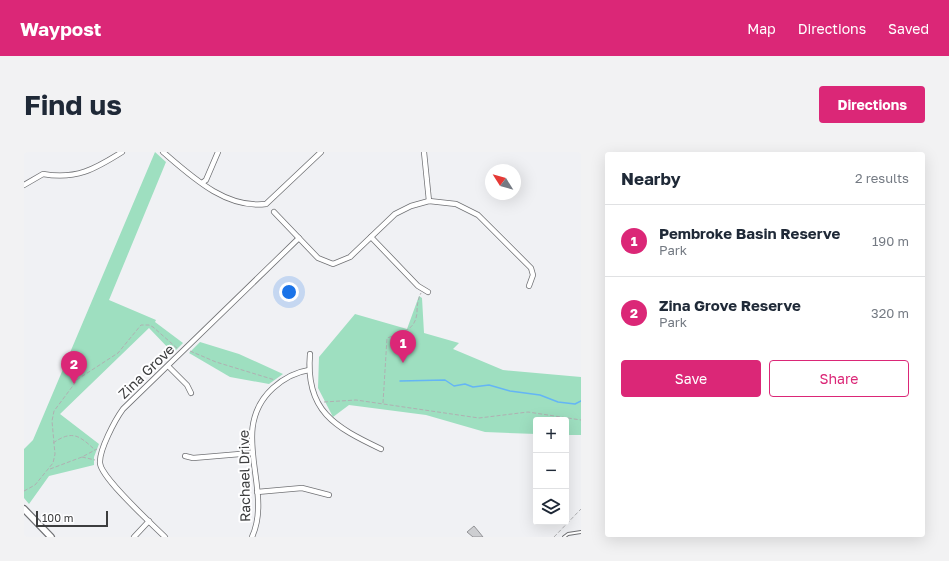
<!DOCTYPE html>
<html lang="en">
<head>
<meta charset="utf-8">
<style>
  :root { --surface:#fff; --page:#f2f2f3; --text:#1f2937; --muted:#747a83; --line:#e0e1e3; --accent:#db2777 }
  body { margin:0; font-family:"Golos Text",sans-serif; background:var(--page); color:var(--text) }
  .controls { position:absolute; right:12px; bottom:12px; display:grid; overflow:hidden; border-radius:4px; box-shadow:0 4px 16px #0002 }
  .controls button { width:36px; height:36px; display:grid; place-items:center; padding:0; border:0; border-bottom:1px solid var(--line); background:var(--surface); color:var(--text); font:20px sans-serif }
  .compass { position:absolute; left:461px; top:12px; width:36px; height:36px; border-radius:50%; background:var(--surface); box-shadow:0 4px 16px #0002; rotate:307deg }
  .scale { position:absolute; left:12px; bottom:10px; width:72px; box-sizing:border-box; padding-left:4px; border:2px solid #3c3d3e; border-top:0; font-size:11px; line-height:14px; white-space:nowrap; color:#3c3d3e; -webkit-text-stroke:3px #fefeff; paint-order:stroke }
  .you { position:absolute; left:265px; top:140px; width:14px; height:14px; margin:-10px; border:3px solid #fff; border-radius:50%; background:#1a73e8; box-shadow:0 0 0 6px #1a73e833 }
  .badge { display:grid; place-items:center; width:26px; height:26px; border-radius:50%; background:var(--accent); color:#fff; font-size:13px; font-weight:700 }
  .pin { position:absolute; translate:-50% -33px; filter:drop-shadow(0 1px 2px #0008) }
  .pin::after { content:''; position:absolute; top:21px; width:14px; height:12px; background:inherit; clip-path:polygon(0 0,100% 0,50% 100%) }
  .list { margin:0; padding:0; list-style:none }
  h2 { display:flex; justify-content:space-between; align-items:center; height:52px; margin:0; padding:0 16px; font-size:17px }
  h2 small { font-size:13px; font-weight:400; color:var(--muted) }
  .list li { display:grid; grid-template-columns:26px 1fr auto; gap:12px; align-items:center; box-sizing:border-box; height:72px; padding:0 16px; border-top:1px solid var(--line) }
  .list b { display:block; font-size:15px; white-space:nowrap }
  .list p { margin:0; font-size:13px; white-space:nowrap; color:var(--muted) }
  .list em { font-size:13px; font-style:normal; color:var(--muted) }
  .actions { display:flex; gap:8px; padding:12px 16px }
  .actions a { flex:1; padding:9px 0; border:1px solid var(--accent); border-radius:4px; text-align:center; font-size:14px; color:var(--accent) }
  .actions .main { background:var(--accent); color:#fff }
  .icon { flex:none; width:22px; height:22px; fill:none; stroke:currentColor; stroke-width:2; stroke-linecap:round; stroke-linejoin:round }
  .map { position:relative; flex:none; width:557px; height:385px; overflow:hidden; border-radius:4px }
  header { display:flex; align-items:center; gap:24px; box-sizing:border-box; height:56px; padding:0 20px; background:var(--accent); color:#fff }
  header strong { font-size:19px }
  nav { display:flex; gap:22px; margin-inline-start:auto; font-size:14px }
  .intro { display:flex; align-items:center; justify-content:space-between; box-sizing:border-box; height:96px; padding:0 24px }
  h1 { margin:0; font-size:28px }
  .button { padding:10px 18px; border-radius:4px; background:var(--accent); color:#fff; font-size:14px; font-weight:700 }
  main { display:flex; gap:24px; padding:0 24px }
  aside { flex:1; background:var(--surface); border-radius:4px; box-shadow:0 4px 16px #0002 }
  .map>svg:first-child { display:block }
  .green { fill:#9edfc0 }
  .lines { fill:none; stroke-linecap:round; stroke-linejoin:round }
  .stream { stroke:#64b5f5; stroke-width:1.5 }
  .building { fill:#cdced1; stroke:#929396 }
  .service-casing { stroke:#717275; stroke-width:4 }
  .minor-casing { stroke:#717275; stroke-width:6 }
  .tertiary-casing { stroke:#717275; stroke-width:8 }
  .path { stroke:#afb0b2; stroke-width:1; stroke-dasharray:4 2; stroke-linecap:butt }
  .service { stroke:#fff; stroke-width:2 }
  .minor { stroke:#fff; stroke-width:4.5 }
  .tertiary { stroke:#fff; stroke-width:5.5 }
  .labels { text-anchor:middle; dominant-baseline:central; stroke-width:4; stroke-linejoin:round; paint-order:stroke }
  .street-label { font-size:14px; fill:#3c3d3e; stroke:#fefeff }
</style>
</head>
<body>
<header>
<strong>Waypost</strong>
<nav><a>Map</a><a>Directions</a><a>Saved</a></nav>
</header>
<div class="intro"><h1>Find us</h1><a class="button">Directions</a></div>
<main>
<div class="map">
<svg width="557" height="385" viewBox="0 0 557 385">
  <rect width="100%" height="100%" fill="#f0f1f4"/>
  <g class="green">
    <path d="M131,0L142,10L85,148L132,168L131,170L159,191L149,201L125,176L36,262L75,292L70,305V313L25,324L5,352L0,346V297L9,288Z"/>
    <path d="M395,144L398,146L400,181L435,191L429,197L479,218L557,225V283H542V268H512V282L461,280L402,263L325,253L309,265L294,236L295,205L331,162L383,177Z"/>
    <path d="M176,190L215,202L259,222L245,232L206,225L165,201Z"/>
  </g>
  <g class="lines">
    <path class="stream" d="M376,229L421,228L430,234L441,232L449,235L465,233L486,239L516,243L534,250L551,252L557,249"/>
  </g>
  <path class="building" d="M450,374L455,380L459,385H449L443,380Z"/>
  <g class="lines">
    <defs>
      <path id="service" d="M540,385L544,382L557,380"/>
      <g id="minor">
        <path d="M139,0C168,25 202,57 242,52L297,0"/>
        <path d="M400,0L405,49"/>
        <path d="M178,31L182,28L194,0"/>
        <path d="M0,33L19,22C52,28 71,17 98,0"/>
        <path d="M250,60L294,106L309,112L326,105L371,62L387,54L405,49L432,52L454,63L507,116L509,123L505,134"/>
        <path d="M347,85L394,134L404,140"/>
        <path d="M286,202C281,259 311,275 357,297"/>
        <path d="M144,214L163,233L167,241"/>
        <path d="M161,304L169,306L228,301"/>
        <path d="M233,340L278,336L305,343"/>
        <path d="M110,385L125,369"/>
        <path d="M141,385C128,372 77,326 76,311C75,298 91,268 99,257L275,86"/>
        <path d="M228,385C250,337 203,278 249,236C259,227 272,220 285,218"/>
      </g>
      <path id="tertiary" d="M0,357L27,385"/>
    </defs>
    <use href="#service" class="service-casing"/>
    <use href="#minor" class="minor-casing"/>
    <use href="#tertiary" class="tertiary-casing"/>
    <g class="path">
      <path d="M166,199L192,210L251,228"/>
      <path d="M300,250L332,248L455,266L504,260L557,268"/>
      <path d="M359,251L363,186C378,181 392,178 393,160C393,153 394,147 397,141"/>
      <path d="M29,291C48,278 55,283 71,298"/>
      <path d="M58,305L71,308"/>
      <path d="M26,317L58,305L73,297"/>
      <path d="M0,339L11,333L29,311L31,302L28,269L30,259L54,227L94,201L117,173H125L129,175L154,197"/>
      <path d="M530,385L557,357"/>
    </g>
    <use href="#service" class="service"/>
    <use href="#minor" class="minor"/>
    <use href="#tertiary" class="tertiary"/>
  </g>
  <g class="labels">
    <g class="street-label">
      <text transform="translate(122 219) rotate(-44)">Zina Grove</text>
      <text transform="translate(220 324) rotate(-91)">Rachael Drive</text>
    </g>
  </g>
</svg>
<div class="controls">
<button>+</button>
<button>−</button>
<button><svg class="icon" aria-label="layers" viewBox="0 0 24 24"><path d="M12 4l9 5-9 5-9-5zM3 14l9 5 9-5"/></svg></button>
</div>
<svg class="compass" viewBox="-18 -18 36 36"><path d="M0-13l5 13h-10z" fill="#e53935"/><path d="M0 13l5-13h-10z" fill="#747a83"/></svg>
<div class="scale">100 m</div>
<div class="you"></div>
<div class="pin badge" style="left:379px;top:211px">1</div>
<div class="pin badge" style="left:50px;top:232px">2</div>
</div>
<aside>
<h2>Nearby<small>2 results</small></h2>
<ul class="list">
<li><span class="badge">1</span><div><b>Pembroke Basin Reserve</b><p>Park</p></div><em>190 m</em></li>
<li><span class="badge">2</span><div><b>Zina Grove Reserve</b><p>Park</p></div><em>320 m</em></li>
</ul>
<div class="actions"><a class="main">Save</a><a>Share</a></div>
</aside>
</main>
</body>
</html>
